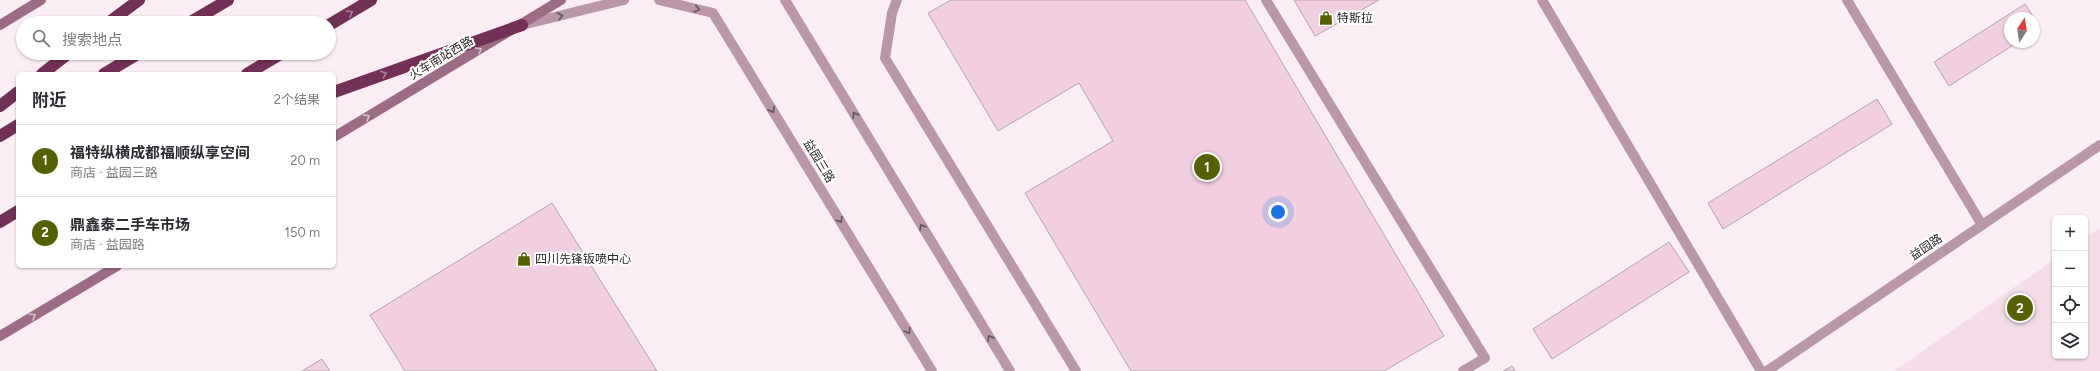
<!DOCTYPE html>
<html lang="zh">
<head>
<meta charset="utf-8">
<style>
  :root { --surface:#fff; --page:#f2f2f3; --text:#2b2b33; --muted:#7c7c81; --line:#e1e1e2; --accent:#556100 }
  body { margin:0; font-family:Figtree,"Noto Sans SC",sans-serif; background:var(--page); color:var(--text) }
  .controls { position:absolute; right:12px; bottom:12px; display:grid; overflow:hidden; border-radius:6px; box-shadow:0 1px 3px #0004 }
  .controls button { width:36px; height:36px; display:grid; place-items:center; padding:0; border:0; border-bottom:1px solid var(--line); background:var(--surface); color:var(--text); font:20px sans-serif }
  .compass { position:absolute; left:2004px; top:12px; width:36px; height:36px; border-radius:50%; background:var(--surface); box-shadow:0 1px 3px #0004; rotate:12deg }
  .you { position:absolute; left:1278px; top:212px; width:14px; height:14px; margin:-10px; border:3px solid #fff; border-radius:50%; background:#1a73e8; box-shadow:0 0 0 6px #1a73e833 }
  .badge { display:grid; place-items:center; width:26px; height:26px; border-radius:50%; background:var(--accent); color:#fff; font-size:13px; font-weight:700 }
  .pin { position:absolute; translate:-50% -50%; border:2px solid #fff; box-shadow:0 1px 4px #0006 }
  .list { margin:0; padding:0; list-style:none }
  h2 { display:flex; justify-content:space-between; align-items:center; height:52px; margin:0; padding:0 16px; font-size:17px }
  h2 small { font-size:13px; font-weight:400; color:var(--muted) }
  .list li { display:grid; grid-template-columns:26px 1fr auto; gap:12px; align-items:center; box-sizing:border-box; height:72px; padding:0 16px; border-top:1px solid var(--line) }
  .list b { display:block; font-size:15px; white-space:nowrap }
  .list p { margin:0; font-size:13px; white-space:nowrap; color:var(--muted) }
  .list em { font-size:13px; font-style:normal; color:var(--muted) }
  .icon { flex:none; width:22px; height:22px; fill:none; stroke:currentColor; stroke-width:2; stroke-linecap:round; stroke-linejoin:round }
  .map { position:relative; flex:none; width:2100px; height:371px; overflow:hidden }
  .search { position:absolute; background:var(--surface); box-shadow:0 1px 3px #0004; left:16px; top:16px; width:320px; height:44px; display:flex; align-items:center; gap:10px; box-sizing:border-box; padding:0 14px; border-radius:22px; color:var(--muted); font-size:15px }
  .panel { position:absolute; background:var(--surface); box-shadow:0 1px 3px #0004; left:16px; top:72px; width:320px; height:196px; border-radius:6px }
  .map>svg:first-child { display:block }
  .built { fill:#f4dde8 }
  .building { fill:#f1cfe0; stroke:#b3a5ac }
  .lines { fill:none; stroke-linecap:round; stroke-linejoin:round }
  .lane { stroke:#b997a9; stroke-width:10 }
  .street { stroke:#b997a9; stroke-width:10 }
  .secondary { stroke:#9c6b85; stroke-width:10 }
  .highway { stroke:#723057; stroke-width:12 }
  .oneway { stroke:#63535b }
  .oneway2 { stroke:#aa839a }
  .oneway3 { stroke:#d7c4ce }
  .labels { text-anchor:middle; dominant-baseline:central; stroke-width:4; stroke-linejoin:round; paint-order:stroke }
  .poi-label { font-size:12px; fill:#2a2527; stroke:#fff; text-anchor:start }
  .street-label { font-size:12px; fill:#2a2527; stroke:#fff }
</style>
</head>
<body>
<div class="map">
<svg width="2100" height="371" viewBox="0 0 2100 371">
  <rect width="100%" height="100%" fill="#fbedf4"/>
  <path class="built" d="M2100,228V371H1894L2055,259V356H2085V238Z"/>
  <g class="building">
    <path d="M951,0H1245L1444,336L1384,371H1131L1025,193L1113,141L1079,83L998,131L928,13Z"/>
    <path d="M1294,0H1379L1315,36Z"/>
    <path d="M2025,4L2034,18H2010V42H2018L1949,86L1934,62Z"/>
    <path d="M2034,18L2040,28L2034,31Z"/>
    <path d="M1877,99L1892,124L1723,229L1708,203Z"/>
    <path d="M552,203L657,371H405L370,315Z"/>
    <path d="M1669,242L1689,272L1552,359L1533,329Z"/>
    <path d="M322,359L330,371H302Z"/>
    <path d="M1512,366L1515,371H1503Z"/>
  </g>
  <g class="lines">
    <g class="lane">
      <path d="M897,0L892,13L885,58L1076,371"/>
      <path d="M1266,0L1485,358L1463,371"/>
      <path d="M1542,0L1761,371"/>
      <path d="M1847,0L1982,225"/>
    </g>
    <g class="street">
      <path d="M659,0L713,13L932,371"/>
      <path d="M785,0L1010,371"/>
      <path d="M522,25L624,0"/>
      <path d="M1767,371L2100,145"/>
    </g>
    <g class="secondary">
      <path d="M0,25L41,0"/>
      <path d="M334,137L561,0"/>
      <path d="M0,336L117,266"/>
    </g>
    <g class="highway">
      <path d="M108,23L139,0"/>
      <path d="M189,23L228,0"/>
      <path d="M329,25L371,0"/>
      <path d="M42,74L69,53"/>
      <path d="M104,74L139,53"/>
      <path d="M247,74L282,53"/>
      <path d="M334,92L522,25"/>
      <path d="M0,106L18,92"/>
      <path d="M0,136L18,125"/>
      <path d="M0,222L18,211"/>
    </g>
  </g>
  <defs><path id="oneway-chevron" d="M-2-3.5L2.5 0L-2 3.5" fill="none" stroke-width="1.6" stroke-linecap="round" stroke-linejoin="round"/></defs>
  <g class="oneway">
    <use href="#oneway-chevron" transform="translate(697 9) rotate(13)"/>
    <use href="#oneway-chevron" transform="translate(560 16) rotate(-14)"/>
    <use href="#oneway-chevron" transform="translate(772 110) rotate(59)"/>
    <use href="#oneway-chevron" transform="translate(855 115) rotate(-121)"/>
    <use href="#oneway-chevron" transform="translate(840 220) rotate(59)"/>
    <use href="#oneway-chevron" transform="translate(922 227) rotate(-121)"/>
    <use href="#oneway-chevron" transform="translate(908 331) rotate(59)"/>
    <use href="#oneway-chevron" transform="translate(990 338) rotate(-121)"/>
  </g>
  <g class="oneway2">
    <use href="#oneway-chevron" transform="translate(350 13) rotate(-31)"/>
    <use href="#oneway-chevron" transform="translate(384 74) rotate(-20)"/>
  </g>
  <g class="oneway3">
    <use href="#oneway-chevron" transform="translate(479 50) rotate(-31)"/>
    <use href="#oneway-chevron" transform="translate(367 117) rotate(-31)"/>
    <use href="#oneway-chevron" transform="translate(33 316) rotate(-31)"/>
  </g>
  <defs>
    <symbol id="shop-bare" viewBox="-9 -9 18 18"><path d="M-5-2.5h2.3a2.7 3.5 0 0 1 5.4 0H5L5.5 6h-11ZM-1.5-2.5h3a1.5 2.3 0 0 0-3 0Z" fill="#556100" stroke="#fff" stroke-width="2.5" paint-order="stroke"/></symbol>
  </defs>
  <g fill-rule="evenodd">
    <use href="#shop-bare" x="1316" y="8" width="20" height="20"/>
    <use href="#shop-bare" x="514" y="249" width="20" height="20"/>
  </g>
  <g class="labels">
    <g class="poi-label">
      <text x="1337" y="18">特斯拉</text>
      <text x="535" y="259">四川先锋钣喷中心</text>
    </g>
    <g class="street-label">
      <text transform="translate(441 58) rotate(-31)">火车南站西路</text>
      <text transform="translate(819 161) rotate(59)">益园三路</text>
      <text transform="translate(1926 247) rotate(-34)">益园路</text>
    </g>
  </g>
</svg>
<div class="controls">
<button>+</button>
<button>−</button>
<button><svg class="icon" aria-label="locate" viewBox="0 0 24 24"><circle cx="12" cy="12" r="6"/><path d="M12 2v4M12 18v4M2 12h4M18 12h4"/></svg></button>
<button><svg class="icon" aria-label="layers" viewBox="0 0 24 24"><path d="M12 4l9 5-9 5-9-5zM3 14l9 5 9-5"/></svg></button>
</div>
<svg class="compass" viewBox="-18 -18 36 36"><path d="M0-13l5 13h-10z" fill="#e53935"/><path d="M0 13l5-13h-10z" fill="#7c7c81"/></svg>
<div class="you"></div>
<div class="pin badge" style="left:1207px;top:167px">1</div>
<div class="pin badge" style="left:2020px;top:308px">2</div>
<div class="search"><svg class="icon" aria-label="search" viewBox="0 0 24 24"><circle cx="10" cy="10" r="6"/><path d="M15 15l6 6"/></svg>搜索地点</div>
<section class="panel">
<h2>附近<small>2个结果</small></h2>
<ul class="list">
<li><span class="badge">1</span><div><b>福特纵横成都福顺纵享空间</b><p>商店 · 益园三路</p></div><em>20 m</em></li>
<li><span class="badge">2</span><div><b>鼎鑫泰二手车市场</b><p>商店 · 益园路</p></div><em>150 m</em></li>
</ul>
</section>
</div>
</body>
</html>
